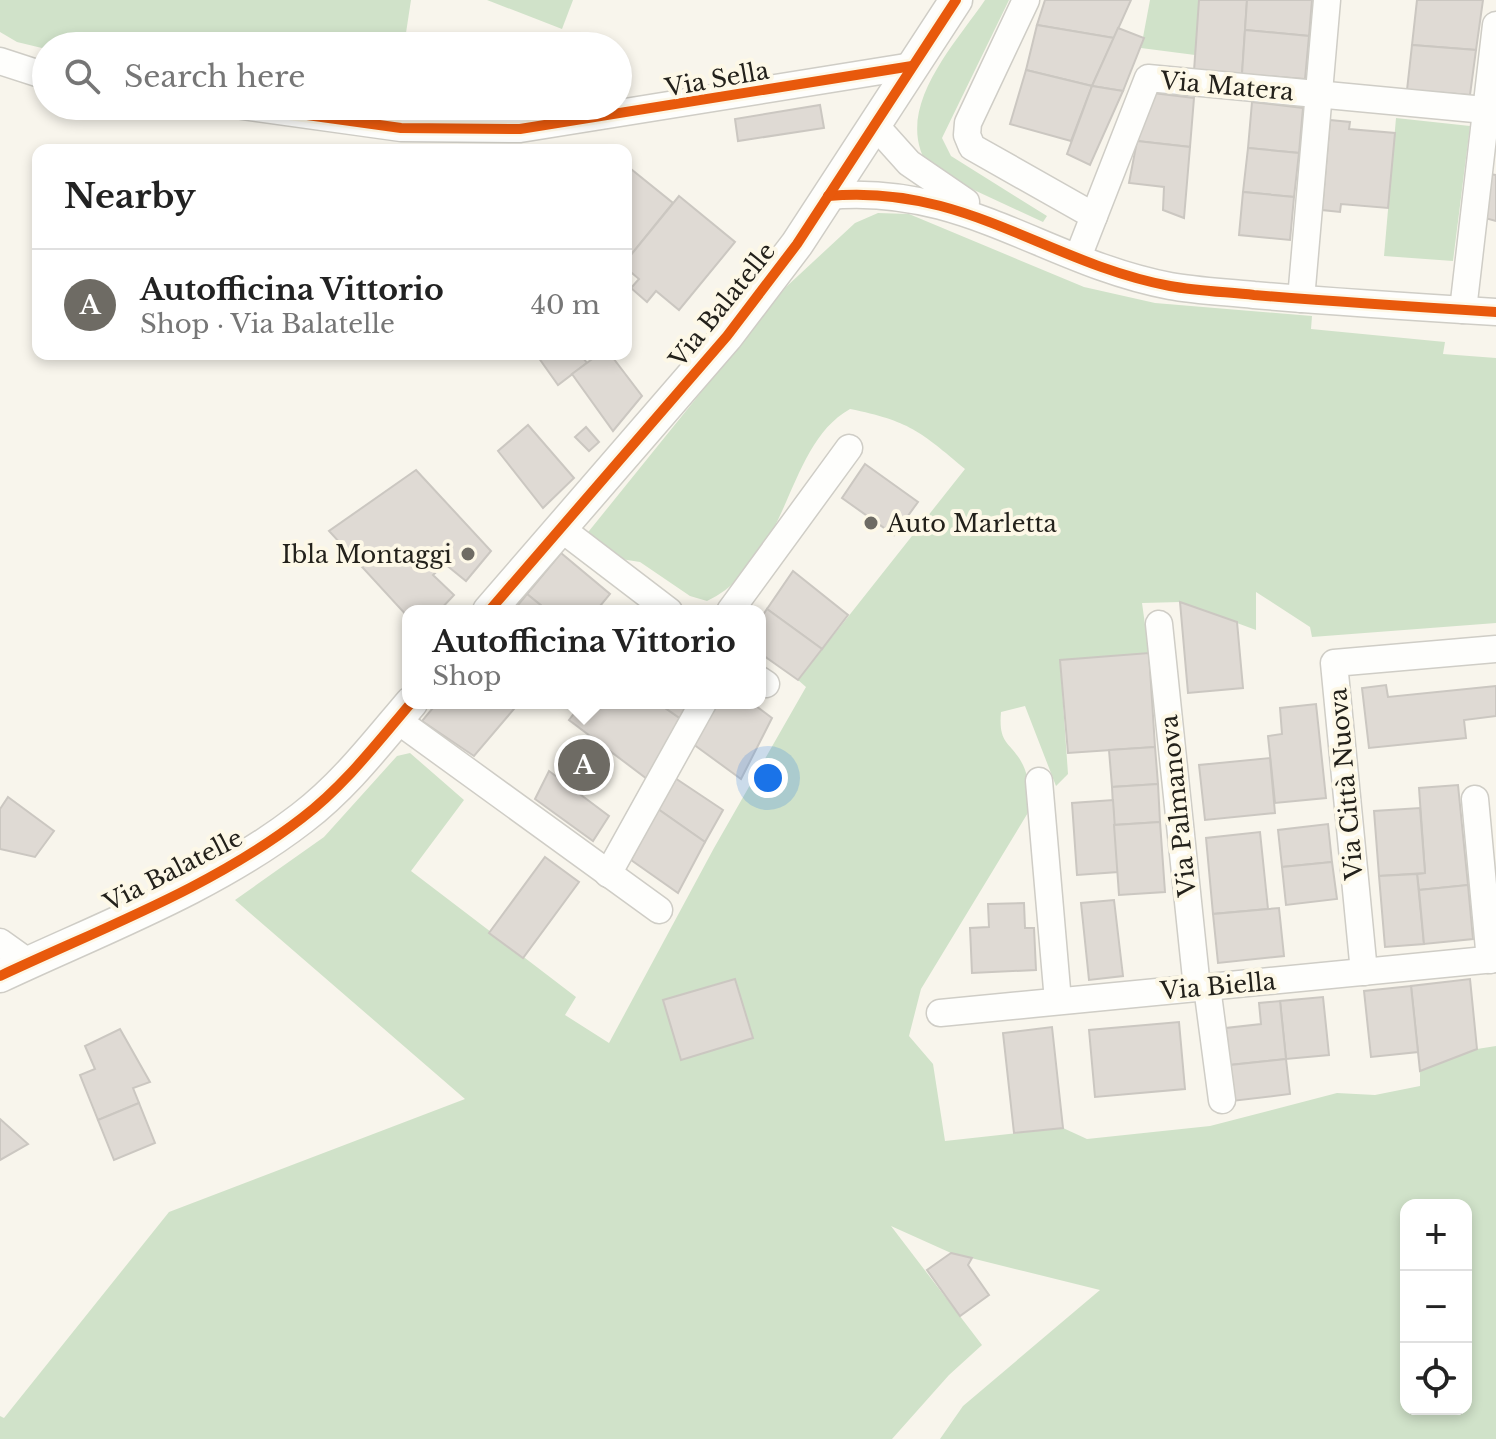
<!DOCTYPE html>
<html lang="en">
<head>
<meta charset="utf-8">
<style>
  :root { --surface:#fff; --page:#f6f6f6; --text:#222; --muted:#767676; --line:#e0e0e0; --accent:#6e6b64 }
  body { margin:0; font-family:"Libre Baskerville",serif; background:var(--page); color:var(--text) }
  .controls { position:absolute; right:24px; bottom:24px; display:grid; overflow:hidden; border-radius:16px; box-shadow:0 4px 12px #0003 }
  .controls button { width:72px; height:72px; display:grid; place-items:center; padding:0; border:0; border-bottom:2px solid var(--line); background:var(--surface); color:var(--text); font:40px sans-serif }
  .you { position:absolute; left:768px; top:778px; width:28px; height:28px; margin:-20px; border:6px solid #fff; border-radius:50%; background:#1a73e8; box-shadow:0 0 0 12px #1a73e833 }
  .badge { display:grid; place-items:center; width:52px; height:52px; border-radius:50%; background:var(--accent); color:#fff; font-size:26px; font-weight:700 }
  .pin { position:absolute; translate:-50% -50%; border:4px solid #fff; box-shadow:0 2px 8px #0006 }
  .popup { position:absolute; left:402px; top:605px; width:364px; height:104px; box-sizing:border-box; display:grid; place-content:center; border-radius:16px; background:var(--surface); filter:drop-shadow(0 2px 6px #0005); font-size:26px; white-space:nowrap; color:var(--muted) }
  .popup b { font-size:30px; color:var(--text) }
  .popup::after { content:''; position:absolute; left:50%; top:100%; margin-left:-16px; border:16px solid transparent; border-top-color:var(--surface) }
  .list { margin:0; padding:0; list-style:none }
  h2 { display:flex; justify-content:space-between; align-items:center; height:104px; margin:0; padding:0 32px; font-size:34px }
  h2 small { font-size:26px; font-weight:400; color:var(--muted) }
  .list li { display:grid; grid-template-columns:52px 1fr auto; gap:24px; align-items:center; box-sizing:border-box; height:112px; padding:0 32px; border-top:2px solid var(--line) }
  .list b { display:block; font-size:30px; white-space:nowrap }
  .list p { margin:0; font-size:26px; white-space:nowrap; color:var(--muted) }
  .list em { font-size:26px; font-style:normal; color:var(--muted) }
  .icon { flex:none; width:44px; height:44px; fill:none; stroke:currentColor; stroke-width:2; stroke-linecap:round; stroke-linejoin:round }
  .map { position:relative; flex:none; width:1496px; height:1439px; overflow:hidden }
  .search { position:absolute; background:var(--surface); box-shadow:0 4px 12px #0003; left:32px; top:32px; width:600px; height:88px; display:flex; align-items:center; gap:20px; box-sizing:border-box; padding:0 28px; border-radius:44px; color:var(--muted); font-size:30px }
  .panel { position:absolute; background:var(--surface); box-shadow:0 4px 12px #0003; left:32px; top:144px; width:600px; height:216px; border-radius:16px }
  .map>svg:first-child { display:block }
  .green { fill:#d0e2c9; fill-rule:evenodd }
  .building { fill:#dfdad4; stroke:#cbc7c1; stroke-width:2 }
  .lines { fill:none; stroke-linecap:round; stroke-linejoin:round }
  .minor-casing { stroke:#cfcdc6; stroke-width:29 }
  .tertiary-casing { stroke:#cfcdc6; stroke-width:35 }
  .minor { stroke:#fefefc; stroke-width:26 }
  .tertiary { stroke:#fefefc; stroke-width:32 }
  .cycleway-casing { stroke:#fdf8e7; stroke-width:15 }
  .cycleway { stroke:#e8590c; stroke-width:10 }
  .poi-dot { fill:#6e6b64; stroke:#fdf8e7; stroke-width:3 }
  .labels { text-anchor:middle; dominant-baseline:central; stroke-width:8; stroke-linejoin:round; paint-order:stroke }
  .street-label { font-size:24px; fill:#23211b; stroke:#fdf8e7 }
  .poi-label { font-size:24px; fill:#23211b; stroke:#fdf8e7; text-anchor:start }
</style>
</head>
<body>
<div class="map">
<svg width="1496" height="1439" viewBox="0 0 1496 1439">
  <rect width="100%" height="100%" fill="#f8f5ec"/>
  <g class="green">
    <path d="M0,0H411L404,46L46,49L17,42L0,32Z"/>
    <path d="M487,0H573L562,29Z"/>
    <path d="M985,0H1009L942,138L951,156L1047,216L1043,222L931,170C889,113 953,47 985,0Z"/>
    <path d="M1150,0H1199L1195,55L1141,48Z"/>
    <path d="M1396,118L1470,126L1453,261L1384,256Z"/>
    <path d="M878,213L909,214L1084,287L1155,303L1312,316L1311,329L1445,342L1443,354L1496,358V623L1312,637L1310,627L1256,592V630L1180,602L1142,603L1149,653L1060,660L1068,774L1056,786L1025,706L1001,712C998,746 1011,741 1023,765C1030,779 1029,795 1029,811L921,989L909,1036L933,1064L945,1141L1063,1128L1087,1139L1210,1126L1337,1093L1375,1095L1420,1086V1071L1477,1049L1496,1046V1439H940L963,1406L1100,1290L951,1253L891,1226L982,1345L949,1375L892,1439H0V1416L4,1418L169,1212L465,1099L235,900L324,837L397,756L410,753L464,800L411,871L576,997L565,1015L609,1043L714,848L806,687L798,680L965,469C920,431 909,421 850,409C784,446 792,559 707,601L690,596L640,562L621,559L585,536L786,287L855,223ZM1406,1205H1466V1409H1406Z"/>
  </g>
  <g class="building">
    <path d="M1045,0H1131L1114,38L1037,25Z"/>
    <path d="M1199,0H1247L1242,74L1194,71Z"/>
    <path d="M1247,0H1312L1309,36L1245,30Z"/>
    <path d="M1417,0H1483L1476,50L1412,45Z"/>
    <path d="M1037,25L1114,38L1092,86L1026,70Z"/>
    <path d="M1118,28L1144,38L1123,91L1092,86Z"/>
    <path d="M1245,30L1309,36L1305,79L1242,74Z"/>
    <path d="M1412,45L1476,50L1470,95L1407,90Z"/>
    <path d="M1026,70L1092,86L1071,141L1010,124Z"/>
    <path d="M1092,86L1123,91L1090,165L1067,154Z"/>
    <path d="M1153,93L1194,98L1190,147L1137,141Z"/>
    <path d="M1252,102L1303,108L1299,153L1248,148Z"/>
    <path d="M820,105L824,128L738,141L735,119Z"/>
    <path d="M1330,120L1350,122L1349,129L1395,133L1388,208L1341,204L1340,212L1322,210Z"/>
    <path d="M1137,141L1190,147L1184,218L1163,210L1164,187L1129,183Z"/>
    <path d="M1248,148L1299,153L1294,197L1243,192Z"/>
    <path d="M626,165L673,203L626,261Z"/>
    <path d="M1490,174L1496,175V221L1485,218Z"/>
    <path d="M1243,192L1294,197L1290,240L1239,235Z"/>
    <path d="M679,196L735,242L679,310L656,291L647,302L631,288L639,279L626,268V261Z"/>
    <path d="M536,354H580L587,363L558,385Z"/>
    <path d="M599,354H610L642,396L613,431L572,374Z"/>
    <path d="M528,425L574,478L543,508L498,451Z"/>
    <path d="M586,427L599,442L589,451L575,437Z"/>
    <path d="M865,464L918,502L894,535L842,498Z"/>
    <path d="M416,470L491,551L466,581L445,564L433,575L454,595L439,611H408V617L329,531Z"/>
    <path d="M561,553L610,594L596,611H548L527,594Z"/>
    <path d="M793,571L848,615L822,649L767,609Z"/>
    <path d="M527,594L548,611H513Z"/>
    <path d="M1180,602L1237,622L1243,688L1188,693Z"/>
    <path d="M767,609L822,649L798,680L760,653V619Z"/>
    <path d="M1149,653L1155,747L1068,753L1060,660Z"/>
    <path d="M1386,685L1388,697L1496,686V716L1464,720L1466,738L1369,748L1362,688Z"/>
    <path d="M437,703H519L474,756L422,721Z"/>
    <path d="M582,703H658L681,719L647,779L569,720Z"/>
    <path d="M658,703H689L681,719Z"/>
    <path d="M713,703H752L772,718L741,779L693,744Z"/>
    <path d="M1316,704L1326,798L1275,803L1268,736L1282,734L1280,708Z"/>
    <path d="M1155,747L1158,784L1112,787L1109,750Z"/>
    <path d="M1270,758L1275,813L1205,820L1199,765Z"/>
    <path d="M549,771L609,816L593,841L535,799Z"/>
    <path d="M675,778L723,810L705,842L658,809Z"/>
    <path d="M1158,784L1160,822L1114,825L1112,787Z"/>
    <path d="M1458,785L1468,885L1419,890L1417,874L1425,873L1419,788Z"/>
    <path d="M8,797L54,831L35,857L0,849V809Z"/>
    <path d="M1113,800L1118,872L1077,875L1072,803Z"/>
    <path d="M1420,808L1425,873L1379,876L1374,811Z"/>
    <path d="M658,809L705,842L678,893L631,860Z"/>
    <path d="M1160,822L1165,892L1119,895L1114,825Z"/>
    <path d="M1328,824L1332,862L1282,867L1278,830Z"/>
    <path d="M1260,832L1268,909L1213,914L1206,838Z"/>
    <path d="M545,857L579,882L523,958L489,933Z"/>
    <path d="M1332,862L1337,899L1286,905L1282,867Z"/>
    <path d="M1417,874L1424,944L1385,947L1379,876Z"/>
    <path d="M1468,885L1473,939L1424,944L1419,890Z"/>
    <path d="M1114,900L1123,976L1089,980L1081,903Z"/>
    <path d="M1024,903L1025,928H1034L1036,970L972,973L970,928L989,927L988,904Z"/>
    <path d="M1279,908L1284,956L1218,963L1213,914Z"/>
    <path d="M735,979L753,1038L681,1060L663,1000Z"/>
    <path d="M1470,979L1477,1049L1420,1071L1411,986Z"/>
    <path d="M1411,986L1418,1052L1371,1057L1364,991Z"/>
    <path d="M1323,997L1329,1055L1286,1059L1280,1001Z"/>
    <path d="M1280,1001L1286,1059L1230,1065L1226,1028L1261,1024L1259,1003Z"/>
    <path d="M1179,1022L1185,1089L1095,1097L1089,1030Z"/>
    <path d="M1052,1027L1063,1128L1014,1133L1003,1033Z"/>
    <path d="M120,1029L150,1082L133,1088L139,1103L98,1120L80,1075L95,1069L85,1046Z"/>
    <path d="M1286,1059L1290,1094L1232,1101L1230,1065Z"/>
    <path d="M139,1103L155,1143L114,1160L98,1120Z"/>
    <path d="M0,1119L28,1144L0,1160Z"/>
    <path d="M951,1253L972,1258L968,1265L989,1295L960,1316L927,1270Z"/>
  </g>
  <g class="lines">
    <defs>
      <g id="minor">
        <path d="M1026,0L968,123L967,135L972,147L1094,216"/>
        <path d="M0,61L46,76"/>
        <path d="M242,106L401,128L520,129L912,66"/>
        <path d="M874,124L909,163L966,202"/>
        <path d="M828,196C963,183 1047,263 1170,286C1197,291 1227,292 1254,295C1335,302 1415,307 1496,312"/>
        <path d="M1078,257L1148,78L1496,111"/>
        <path d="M1301,299L1327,0"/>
        <path d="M1463,310L1496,25"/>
        <path d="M559,527L669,611"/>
        <path d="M730,611L849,448"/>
        <path d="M1159,624L1197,988"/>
        <path d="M760,680L766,684"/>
        <path d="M397,720L659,910"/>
        <path d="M1039,781L1058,1001"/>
        <path d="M1475,799L1490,960"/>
        <path d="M608,874L703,703"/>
        <path d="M0,942L28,962"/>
        <path d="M1364,972L1334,663L1496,649"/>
        <path d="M1207,987L1222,1100"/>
        <path d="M940,1013L1496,959"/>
      </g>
      <g id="tertiary">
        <path d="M489,611L727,336L797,244L956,0"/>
        <path d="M0,976C102,928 213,887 302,818C344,786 377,743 411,703"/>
      </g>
    </defs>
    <use href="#minor" class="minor-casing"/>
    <use href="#tertiary" class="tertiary-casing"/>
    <use href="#minor" class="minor"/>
    <use href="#tertiary" class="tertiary"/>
    <defs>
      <g id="cycleway">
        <path d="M242,106L401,128L520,129L912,66"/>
        <path d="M828,196C963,183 1047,263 1170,286C1197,291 1227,292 1254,295C1335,302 1415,307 1496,312"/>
        <path d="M489,611L727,336L797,244L956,0"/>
        <path d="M0,976C102,928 213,887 302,818C344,786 377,743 411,703"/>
      </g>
    </defs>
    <use href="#cycleway" class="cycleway-casing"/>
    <use href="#cycleway" class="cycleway"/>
  </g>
  <g class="poi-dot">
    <circle cx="871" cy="523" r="8"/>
    <circle cx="468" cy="554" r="8"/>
  </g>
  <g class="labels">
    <g class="street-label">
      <text transform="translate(717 79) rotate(-10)">Via Sella</text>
      <text transform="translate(1227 86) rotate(5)">Via Matera</text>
      <text transform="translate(722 305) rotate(-51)">Via Balatelle</text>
      <text transform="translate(1346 784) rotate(-95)">Via Città Nuova</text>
      <text transform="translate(1178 806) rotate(-96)">Via Palmanova</text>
      <text transform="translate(173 870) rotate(-27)">Via Balatelle</text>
      <text transform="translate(1218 986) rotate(-5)">Via Biella</text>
    </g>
    <g class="poi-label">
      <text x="887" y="523">Auto Marletta</text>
      <text x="452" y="554" text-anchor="end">Ibla Montaggi</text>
    </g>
  </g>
</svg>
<div class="controls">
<button>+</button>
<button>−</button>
<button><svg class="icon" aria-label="locate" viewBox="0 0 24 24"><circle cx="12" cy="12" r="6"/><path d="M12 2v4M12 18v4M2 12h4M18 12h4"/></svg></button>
</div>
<div class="you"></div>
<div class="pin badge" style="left:584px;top:765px">A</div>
<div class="popup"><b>Autofficina Vittorio</b>Shop</div>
<div class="search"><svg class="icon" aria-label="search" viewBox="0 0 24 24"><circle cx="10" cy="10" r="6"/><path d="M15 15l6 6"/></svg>Search here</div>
<section class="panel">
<h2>Nearby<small></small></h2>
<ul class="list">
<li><span class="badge">A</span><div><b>Autofficina Vittorio</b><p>Shop · Via Balatelle</p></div><em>40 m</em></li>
</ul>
</section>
</div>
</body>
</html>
